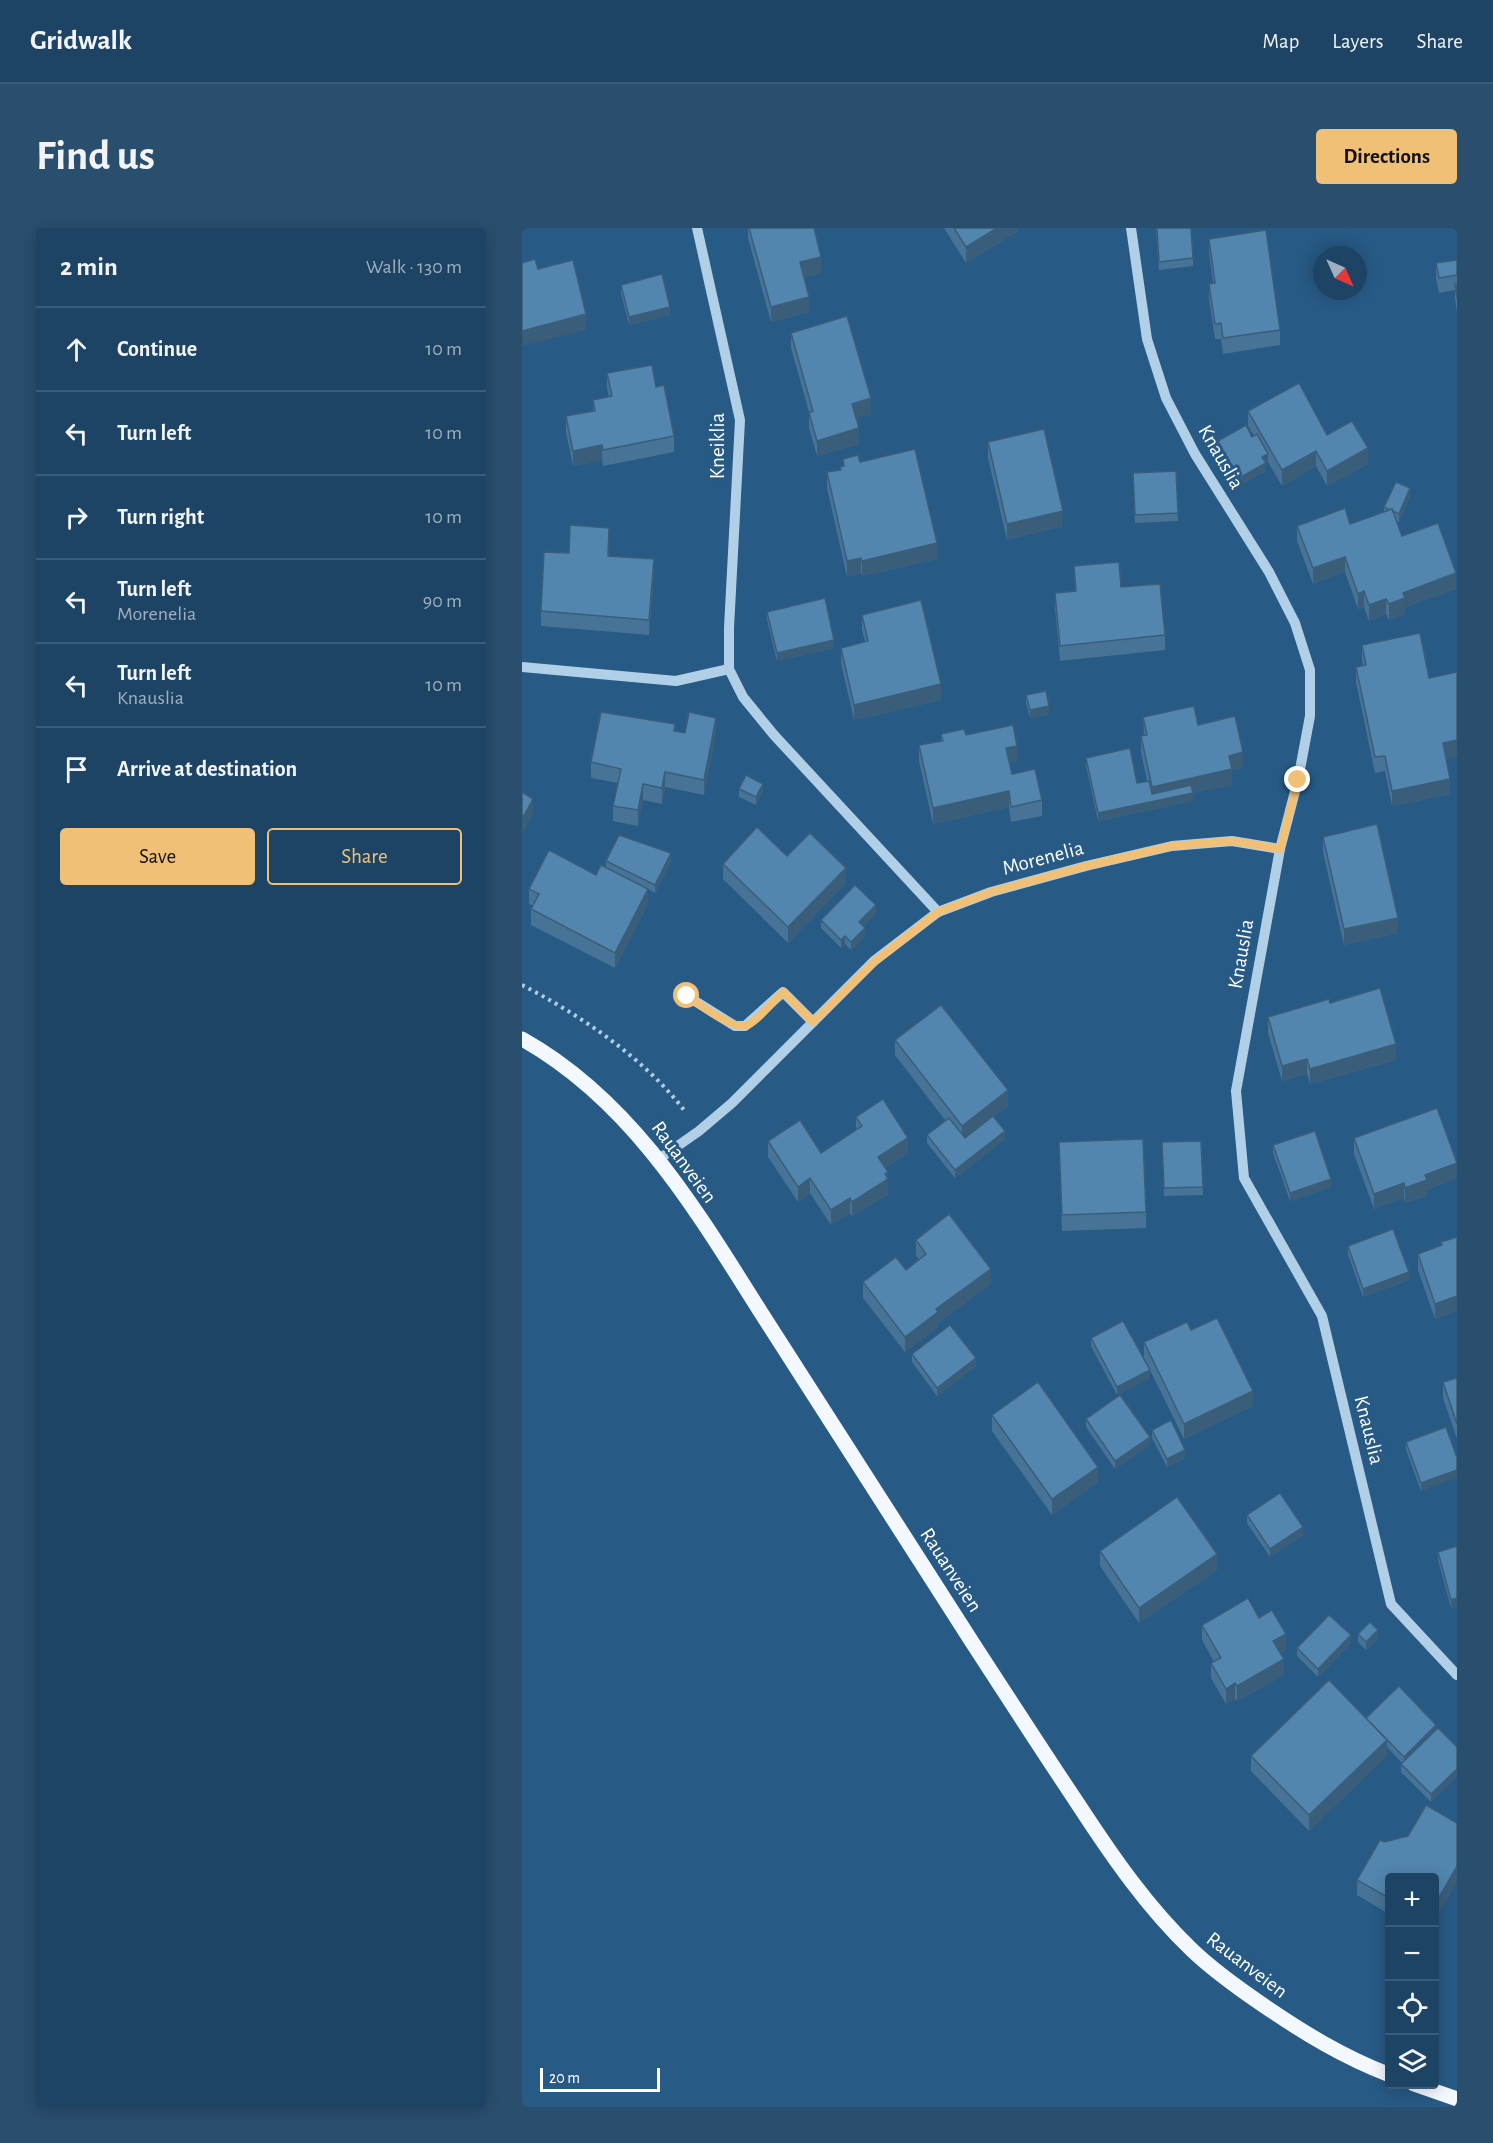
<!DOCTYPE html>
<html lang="en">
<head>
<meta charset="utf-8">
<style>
  :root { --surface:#1d4464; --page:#2a4e6d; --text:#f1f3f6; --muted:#a0b0bf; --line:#3b5c78; --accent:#f0c077 }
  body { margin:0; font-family:"Alegreya Sans",sans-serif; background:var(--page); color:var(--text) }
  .controls { position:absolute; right:18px; bottom:18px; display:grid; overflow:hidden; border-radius:6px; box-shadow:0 3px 15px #0003 }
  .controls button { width:54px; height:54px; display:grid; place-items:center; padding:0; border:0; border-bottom:2px solid var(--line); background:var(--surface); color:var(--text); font:30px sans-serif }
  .compass { position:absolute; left:791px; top:18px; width:54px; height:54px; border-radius:50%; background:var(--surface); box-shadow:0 3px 15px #0003; rotate:135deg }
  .scale { position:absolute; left:18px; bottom:15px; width:120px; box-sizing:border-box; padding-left:6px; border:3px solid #fff; border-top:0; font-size:16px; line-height:21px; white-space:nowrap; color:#fff; -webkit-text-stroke:4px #275a85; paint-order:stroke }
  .stop { position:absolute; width:18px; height:18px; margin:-14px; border:4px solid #f0c077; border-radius:50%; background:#fff }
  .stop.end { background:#f0c077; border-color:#fff; box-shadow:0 2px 6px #0008 }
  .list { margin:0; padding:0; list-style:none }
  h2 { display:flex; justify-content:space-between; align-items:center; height:78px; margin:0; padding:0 24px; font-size:26px }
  h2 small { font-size:20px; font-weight:400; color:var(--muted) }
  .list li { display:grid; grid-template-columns:39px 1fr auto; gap:18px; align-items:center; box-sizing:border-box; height:84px; padding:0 24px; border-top:2px solid var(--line) }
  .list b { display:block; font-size:22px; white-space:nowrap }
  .list p { margin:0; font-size:20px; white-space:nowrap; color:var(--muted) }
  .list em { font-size:20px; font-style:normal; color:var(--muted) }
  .actions { display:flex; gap:12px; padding:18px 24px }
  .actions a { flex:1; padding:14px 0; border:2px solid var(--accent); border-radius:6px; text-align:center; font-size:21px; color:var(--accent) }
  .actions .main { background:var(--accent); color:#111 }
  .icon { flex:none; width:33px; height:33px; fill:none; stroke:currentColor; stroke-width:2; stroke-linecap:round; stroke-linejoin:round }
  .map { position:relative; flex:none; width:935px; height:1879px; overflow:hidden; border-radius:6px }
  header { display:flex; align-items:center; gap:36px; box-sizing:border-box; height:84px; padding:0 30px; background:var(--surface); border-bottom:2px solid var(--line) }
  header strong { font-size:28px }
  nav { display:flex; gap:33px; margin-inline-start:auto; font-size:21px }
  .intro { display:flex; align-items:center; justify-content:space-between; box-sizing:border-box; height:144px; padding:0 36px }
  h1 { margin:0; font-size:42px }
  .button { padding:15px 27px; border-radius:6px; background:var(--accent); color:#111; font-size:21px; font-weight:700 }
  main { display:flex; gap:36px; padding:0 36px }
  aside { flex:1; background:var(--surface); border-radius:6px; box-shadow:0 3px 15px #0003 }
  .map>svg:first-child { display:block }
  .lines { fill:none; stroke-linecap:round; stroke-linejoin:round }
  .path { stroke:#b1d0e8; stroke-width:4; stroke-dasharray:3 4.5; stroke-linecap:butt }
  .minor { stroke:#b1d0e8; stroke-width:10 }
  .major { stroke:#f3f8fe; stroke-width:15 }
  .wall { fill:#477396 }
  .shaded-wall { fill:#3a5e7a }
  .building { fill:#5386ae; stroke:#3a5e7a; stroke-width:1.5 }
  .route { stroke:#f0c077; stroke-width:8 }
  .labels { text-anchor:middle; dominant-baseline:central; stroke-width:6; stroke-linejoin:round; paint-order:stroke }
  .street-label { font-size:21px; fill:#fff; stroke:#275a85 }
</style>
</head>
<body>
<header>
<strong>Gridwalk</strong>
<nav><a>Map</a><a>Layers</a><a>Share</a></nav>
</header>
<div class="intro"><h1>Find us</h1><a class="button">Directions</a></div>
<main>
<aside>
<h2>2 min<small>Walk · 130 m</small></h2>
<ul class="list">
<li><svg class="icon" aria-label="ahead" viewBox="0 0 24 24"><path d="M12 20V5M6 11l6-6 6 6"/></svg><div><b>Continue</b></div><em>10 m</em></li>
<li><svg class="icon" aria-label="left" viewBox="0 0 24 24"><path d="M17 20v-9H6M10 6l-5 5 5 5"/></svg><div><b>Turn left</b></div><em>10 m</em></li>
<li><svg class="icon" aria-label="right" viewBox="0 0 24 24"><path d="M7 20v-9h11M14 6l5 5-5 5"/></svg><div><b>Turn right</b></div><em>10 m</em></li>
<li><svg class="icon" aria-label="left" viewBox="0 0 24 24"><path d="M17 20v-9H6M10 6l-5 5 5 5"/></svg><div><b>Turn left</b><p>Morenelia</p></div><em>90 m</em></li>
<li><svg class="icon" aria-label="left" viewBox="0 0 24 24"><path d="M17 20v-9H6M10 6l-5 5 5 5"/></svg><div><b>Turn left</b><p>Knauslia</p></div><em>10 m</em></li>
<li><svg class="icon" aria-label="arrive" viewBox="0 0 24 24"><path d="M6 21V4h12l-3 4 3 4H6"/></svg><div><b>Arrive at destination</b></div></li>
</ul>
<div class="actions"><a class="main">Save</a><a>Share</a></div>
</aside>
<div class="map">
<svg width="935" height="1879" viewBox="0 0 935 1879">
  <rect width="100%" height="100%" fill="#275a85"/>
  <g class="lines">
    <path class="path" d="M0,757C58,787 122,830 162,882"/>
    <g class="minor">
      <path d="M175,0L218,192L207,400V441L221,469L252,507L416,684"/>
      <path d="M609,0L625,111L644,170L673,226L747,344L773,395L788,442V488L776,552L758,621L714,863L722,950L800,1088L869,1376L935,1447"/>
      <path d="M0,439L154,453L207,441"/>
      <path d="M165,768L213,798H223L261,764L291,794"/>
      <path d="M137,931L177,903L210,875L352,733L416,684L469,664L564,638L650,618L710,613L758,621"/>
    </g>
    <g class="major">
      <path d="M0,811C109,872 173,980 238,1083C309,1193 380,1303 450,1414C485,1468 520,1522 556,1576C590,1628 625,1679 670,1722C692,1743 716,1760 741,1777C782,1805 821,1829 868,1847"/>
      <path d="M892,1856L935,1871"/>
    </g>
  </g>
  <g class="wall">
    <path d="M226,0H292L299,45L282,49L287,84L249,94L226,10Z"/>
    <path d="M422,0H496V3L444,35Z"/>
    <path d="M634,0L671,30V38L637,42Z"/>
    <path d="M687,11L758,102V117L701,126L699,111H693L687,71V56L691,55L687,26Z"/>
    <path d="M935,32V85L933,71V62L917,65L914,50V35Z"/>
    <path d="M99,57L148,87L107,97L99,65Z"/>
    <path d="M269,105L349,186L334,190L337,216L295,228L287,200V184L269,120Z"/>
    <path d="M85,145L134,159L152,208V224L81,238L80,232L51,238L44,204V188L71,183V172L87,169L85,161Z"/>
    <path d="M726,183L805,207L846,236L805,258L794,238L760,258L746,234L744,235V243L717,258L696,221V213L730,209L732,208L726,198Z"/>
    <path d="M466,214L541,298L485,312L466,230Z"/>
    <path d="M321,231L338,234L415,331L340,348L339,345L325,349L305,260V244L318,242V239L321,238Z"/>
    <path d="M654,243L656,293L613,295L611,245Z"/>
    <path d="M888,268L877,294L874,293L880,308L934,361L883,379V386L867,392L864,386L847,393L842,379L836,381L823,344L791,356L775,313V298L828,296L862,284V279Z"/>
    <path d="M87,315V328L132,347L127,407L19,398V383L47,325Z"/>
    <path d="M552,338L599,359L643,407V422L538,433L533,381V365L553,363Z"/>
    <path d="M245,384L312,420L255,433L245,392Z"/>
    <path d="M340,387L419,472L332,492L319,435V420L343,414L340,402Z"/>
    <path d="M840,417L907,450L935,444V528L924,530L928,566L870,578L863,543L853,545L834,454V439L841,438L840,433Z"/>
    <path d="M504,467L527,486L508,490L504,475Z"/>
    <path d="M621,489L676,497L721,540L710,542V557L671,565V573L576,593L564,538V530L615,555L625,553L619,524V508H622Z"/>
    <path d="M153,504L163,505H194L182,567L143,559L140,576L121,572L116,598L91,593V578L96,555L69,550V534Z"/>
    <path d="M419,506L444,507L495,533L487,535L490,546L520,572V588L489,594L487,579L411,596L397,533V517L419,513Z"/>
    <path d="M217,561L241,563L234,577L217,569Z"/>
    <path d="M801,609L876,705L822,717L801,624Z"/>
    <path d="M265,628L324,655L266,715L201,651V636Z"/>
    <path d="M84,633H149L133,665L126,661V676L93,740L9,697V681L11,678L7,676V661L74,647L84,640Z"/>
    <path d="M354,685L341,698L343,708L329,722L323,716L319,720L299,700V692Z"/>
    <path d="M808,775L874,832L788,856L785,846L760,853L746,805V789Z"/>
    <path d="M373,812L486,878L471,889L483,911L433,950L405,915V907L423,892L373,827Z"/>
    <path d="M334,889L386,925L363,940L366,944V966L330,989L328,985L309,997L288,965L276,974L246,929V913L299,925L334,902Z"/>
    <path d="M832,910L935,934V950L905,962V968L883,975L882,970L852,981L832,926Z"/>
    <path d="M679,913L681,967L642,968L640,914Z"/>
    <path d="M537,914L624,984V1000L540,1003Z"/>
    <path d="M751,917L809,959L768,973L751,925Z"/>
    <path d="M935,1009V1083L913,1091L896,1042V1026L919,1017V1014Z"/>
    <path d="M394,1012L469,1056L416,1095V1099L383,1124L341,1070V1054L384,1042L397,1032L394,1027Z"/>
    <path d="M826,1018L887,1052L841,1069L826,1026Z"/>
    <path d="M669,1102L731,1178L662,1211L622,1130V1114Z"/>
    <path d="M569,1110L628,1150L595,1167L569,1118Z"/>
    <path d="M390,1126L454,1138L415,1168L390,1134Z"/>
    <path d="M935,1150V1211L921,1170V1154Z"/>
    <path d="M470,1187L576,1254L530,1287L470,1203Z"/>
    <path d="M564,1191L628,1217L593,1241L564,1199Z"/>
    <path d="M924,1199L899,1263L884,1222V1214Z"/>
    <path d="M630,1202L663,1230L645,1239L630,1210Z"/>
    <path d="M725,1287L781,1307L748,1329L725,1295Z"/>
    <path d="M935,1318V1378L929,1380L916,1332V1324Z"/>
    <path d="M578,1323L695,1342L617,1395L578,1338Z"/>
    <path d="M737,1390L764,1422L758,1425L762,1447L715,1473L713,1471L704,1476L689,1450V1435L692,1434L680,1412V1397Z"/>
    <path d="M836,1406L856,1410L844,1422L836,1414Z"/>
    <path d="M829,1415L796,1449L775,1428V1420Z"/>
    <path d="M844,1490L914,1497L909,1574L879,1544V1536L880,1535L865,1519V1527L787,1603L729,1543V1528Z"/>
    <path d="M886,1608L867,1650V1686L835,1667V1652L862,1614Z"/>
  </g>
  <g class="shaded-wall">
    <path d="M475,0H496V3L444,35V19Z"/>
    <path d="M299,29V45L278,50V34Z"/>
    <path d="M287,69V84L249,94V79Z"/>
    <path d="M148,79V87L107,97V89Z"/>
    <path d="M64,86V102L0,118V103Z"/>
    <path d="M349,170V186L330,192V176Z"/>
    <path d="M337,200V216L295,228V213Z"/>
    <path d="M80,217V232L51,238V223Z"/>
    <path d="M846,220V236L805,258V243Z"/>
    <path d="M794,223V238L760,258V242Z"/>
    <path d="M746,226V234L744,235V243L717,258V250L740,229Z"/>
    <path d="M888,260V268L877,294V286Z"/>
    <path d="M541,283V298L485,312V296Z"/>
    <path d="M415,315V331L340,348V333Z"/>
    <path d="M823,329V344L791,356V340Z"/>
    <path d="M339,330V345L325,349V333Z"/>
    <path d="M132,331V347L127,407V392Z"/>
    <path d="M934,345V361L883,379V386L867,392V376L881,365Z"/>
    <path d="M842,363V379L836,381V366Z"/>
    <path d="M864,371V386L847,393V377Z"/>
    <path d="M312,412V420L255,433V425Z"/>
    <path d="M419,456V472L332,492V477Z"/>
    <path d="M527,478V486L508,490V482Z"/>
    <path d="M194,490V505L182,567V552Z"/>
    <path d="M935,512V528L921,531V515Z"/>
    <path d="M495,518V533L484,536V520Z"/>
    <path d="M721,524V540L710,542V557L671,565V573L576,593V585L630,574V559L707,528Z"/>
    <path d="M143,544V559L140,576V560Z"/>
    <path d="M928,551V566L870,578V563Z"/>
    <path d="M121,556V572L116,598V582Z"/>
    <path d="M241,556V563L234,577V569Z"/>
    <path d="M487,563V579L411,596V580Z"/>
    <path d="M11,571V586L0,606V591Z"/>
    <path d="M149,625V633L133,665V657Z"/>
    <path d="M324,640V655L266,715V699Z"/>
    <path d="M126,661V676L93,740V725Z"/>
    <path d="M354,677V685L337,702V694Z"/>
    <path d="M876,690V705L822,717V701Z"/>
    <path d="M343,700V708L329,722V714Z"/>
    <path d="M323,708V716L319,720V712Z"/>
    <path d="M874,816V832L788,856V841Z"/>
    <path d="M785,831V846L760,853V838Z"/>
    <path d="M486,862V878L440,913V898Z"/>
    <path d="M483,903V911L433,950V942Z"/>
    <path d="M386,910V925L356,944V929Z"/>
    <path d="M935,935V950L905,962V968L883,975V960L903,947Z"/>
    <path d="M366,944V966L330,989V974Z"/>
    <path d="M288,950V965L276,974V959Z"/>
    <path d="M809,951V959L768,973V965Z"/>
    <path d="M882,955V970L852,981V966Z"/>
    <path d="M328,970V985L309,997V982Z"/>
    <path d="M469,1041V1056L416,1095V1099L383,1124V1109L414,1081Z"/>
    <path d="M887,1044V1052L841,1069V1061Z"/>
    <path d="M935,1068V1083L913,1091V1076Z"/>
    <path d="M454,1130V1138L415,1168V1160Z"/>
    <path d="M628,1142V1150L595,1167V1159Z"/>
    <path d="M731,1163V1178L662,1211V1196Z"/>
    <path d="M628,1209V1217L593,1241V1233Z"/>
    <path d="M663,1222V1230L645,1239V1231Z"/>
    <path d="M576,1239V1254L530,1287V1271Z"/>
    <path d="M935,1242V1250L899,1263V1255Z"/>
    <path d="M781,1299V1307L748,1329V1321Z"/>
    <path d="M695,1326V1342L617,1395V1380Z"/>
    <path d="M935,1370V1378L929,1380V1372Z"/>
    <path d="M856,1402V1410L844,1422V1414Z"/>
    <path d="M764,1406V1422L751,1429V1413Z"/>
    <path d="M829,1407V1415L796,1449V1441Z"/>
    <path d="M762,1431V1447L715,1473V1458Z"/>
    <path d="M713,1455V1471L704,1476V1461Z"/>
    <path d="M914,1497V1505L882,1537V1529Z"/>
    <path d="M865,1512V1527L787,1603V1587Z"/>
    <path d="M935,1541V1549L909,1574V1566Z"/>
    <path d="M935,1638V1654L912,1694V1678Z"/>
  </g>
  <g class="building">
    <path d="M227,0H292L299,29L278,34L287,69L249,79Z"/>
    <path d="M432,0H475L444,19Z"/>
    <path d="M635,0H669L671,30L637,34Z"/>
    <path d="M744,2L758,102L701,110L699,95L693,96L687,56L693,55L687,11Z"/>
    <path d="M13,31L16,41L51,32L64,86L0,103V35Z"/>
    <path d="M935,32V47L917,50L914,35Z"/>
    <path d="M140,46L148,79L107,89L99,57Z"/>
    <path d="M933,56H935V70Z"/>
    <path d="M325,88L349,170L330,176L337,200L295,213L287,185L291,183L269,105Z"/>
    <path d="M130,137L134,159L142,157L152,208L81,222L80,217L51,223L44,188L73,183L71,172L90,168L85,145Z"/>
    <path d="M777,155L805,207L830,193L846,220L805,243L794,223L760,242L726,183Z"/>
    <path d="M724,197L730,209L735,206L746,226L740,229L744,235L717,250L696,213Z"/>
    <path d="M522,201L541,283L485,296L466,214Z"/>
    <path d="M393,221L415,315L340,333L339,330L325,333L305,244L319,242L318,239L322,238L321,231L336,227L338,234Z"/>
    <path d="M654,243L656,285L613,287L611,245Z"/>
    <path d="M874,254L888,260L877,286L871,283L870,281L868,282L862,279Z"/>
    <path d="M823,280L828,296L870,281L880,308L916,295L934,345L881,365L883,370L867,376L864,371L847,377L842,363L836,366L823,329L791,340L775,298Z"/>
    <path d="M48,297L87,300L86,328L132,331L127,392L19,383L22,324L47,325Z"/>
    <path d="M597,334L599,359L638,356L643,407L538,418L533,365L554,363L552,338Z"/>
    <path d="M303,370L312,412L255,425L245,384Z"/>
    <path d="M399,372L419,456L332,477L319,420L346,413L340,387Z"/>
    <path d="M898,405L907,450L935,444V512L921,515L928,551L870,563L863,528L853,529L834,439L844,437L840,417Z"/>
    <path d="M524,463L527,478L508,482L504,467Z"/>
    <path d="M672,478L676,497L713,488L721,524L707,528L710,541L630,559L619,508L625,507L621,489Z"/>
    <path d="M79,484L153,496L152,503L163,505L167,484L194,490L182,552L143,544L140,560L121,556L116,582L91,578L99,541L69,534Z"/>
    <path d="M491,497L495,518L484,520L490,546L513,541L520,572L489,579L487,563L411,580L397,517L421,513L419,506L442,501L444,507Z"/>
    <path d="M608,520L615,555L627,553L630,566L669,557L671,565L576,585L564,530Z"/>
    <path d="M224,547L241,556L234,569L217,561Z"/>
    <path d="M0,564L11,571L0,591Z"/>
    <path d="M855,596L876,690L822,701L801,609Z"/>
    <path d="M235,599L265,628L288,605L324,640L266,699L201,636Z"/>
    <path d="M97,607L149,625L133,657L84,633Z"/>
    <path d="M27,622L74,647L79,637L126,661L93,725L9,681L17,666L7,661Z"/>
    <path d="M333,657L354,677L337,694L343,700L329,714L323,708L319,712L299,692Z"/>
    <path d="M858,760L874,816L788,841L785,831L760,838L746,789L807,771L808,775Z"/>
    <path d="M419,777L486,862L440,898L373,812Z"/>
    <path d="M361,871L386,910L356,929L366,944L363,946L366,951L330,974L328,970L309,982L288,950L276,959L246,913L278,892L299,925L340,898L334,889Z"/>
    <path d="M915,880L935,935L903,947L905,952L883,960L882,955L852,966L832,910Z"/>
    <path d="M471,888L483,903L433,942L405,907L427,890L443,910Z"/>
    <path d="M793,903L809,951L768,965L751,917Z"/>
    <path d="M621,911L624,984L540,987L537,914Z"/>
    <path d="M679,913L681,959L642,960L640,914Z"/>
    <path d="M427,986L469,1041L414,1081L416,1084L383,1109L341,1054L374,1029L384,1042L404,1026L394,1012Z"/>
    <path d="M871,1001L887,1044L841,1061L826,1018Z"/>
    <path d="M935,1009V1068L913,1076L896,1026L920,1017L919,1014Z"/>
    <path d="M695,1090L731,1163L662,1196L622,1114L665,1094L669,1102Z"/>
    <path d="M601,1093L628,1142L595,1159L569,1110Z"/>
    <path d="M428,1097L454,1130L415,1160L390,1126Z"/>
    <path d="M935,1150V1196L921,1154Z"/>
    <path d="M516,1154L576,1239L530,1271L470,1187Z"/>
    <path d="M598,1167L628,1209L593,1233L564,1191Z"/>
    <path d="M649,1192L663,1222L645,1231L630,1202Z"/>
    <path d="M924,1199L935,1230V1242L899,1255L884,1214Z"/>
    <path d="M758,1265L781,1299L748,1321L725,1287Z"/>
    <path d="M655,1269L695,1326L617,1380L578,1323Z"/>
    <path d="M935,1318V1370L929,1372L916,1324Z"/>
    <path d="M726,1370L737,1390L750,1382L764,1406L751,1413L762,1431L715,1458L713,1455L704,1461L689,1435L699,1430L680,1397Z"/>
    <path d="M807,1387L829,1407L796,1441L775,1420Z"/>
    <path d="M848,1394L856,1402L844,1414L836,1406Z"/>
    <path d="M807,1452L865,1512L787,1587L729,1528Z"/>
    <path d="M877,1458L914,1497L882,1529L844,1490Z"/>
    <path d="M916,1500L935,1519V1541L909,1566L879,1536Z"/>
    <path d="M904,1577L935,1595V1638L912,1678V1650H867V1670L835,1652L858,1612L862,1614L886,1608Z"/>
  </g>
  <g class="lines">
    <path class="route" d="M165,768C177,776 210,801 223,798C234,795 252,772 261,764L291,794L352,734L416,684L469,664L564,638L650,618L710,613L758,621L776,552"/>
  </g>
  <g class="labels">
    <g class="street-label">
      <text transform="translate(195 218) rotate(-90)">Kneiklia</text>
      <text transform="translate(699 229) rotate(60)">Knauslia</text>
      <text transform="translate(521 630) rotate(-15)">Morenelia</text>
      <text transform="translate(719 726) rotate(-80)">Knauslia</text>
      <text transform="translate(162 934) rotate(54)">Rauanveien</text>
      <text transform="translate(847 1202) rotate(76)">Knauslia</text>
      <text transform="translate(429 1342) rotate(57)">Rauanveien</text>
      <text transform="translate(725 1737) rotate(37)">Rauanveien</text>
    </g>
  </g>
</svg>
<div class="controls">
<button>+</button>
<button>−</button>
<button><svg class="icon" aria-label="locate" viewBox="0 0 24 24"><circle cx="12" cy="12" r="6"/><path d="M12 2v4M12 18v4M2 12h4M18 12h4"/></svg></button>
<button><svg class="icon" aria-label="layers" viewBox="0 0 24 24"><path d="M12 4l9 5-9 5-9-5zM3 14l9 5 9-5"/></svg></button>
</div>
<svg class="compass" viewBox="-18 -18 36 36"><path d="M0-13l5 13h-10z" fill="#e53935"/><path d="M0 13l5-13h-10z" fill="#a0b0bf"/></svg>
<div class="scale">20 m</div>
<div class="stop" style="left:165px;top:768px"></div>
<div class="stop end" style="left:776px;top:552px"></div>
</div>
</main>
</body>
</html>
